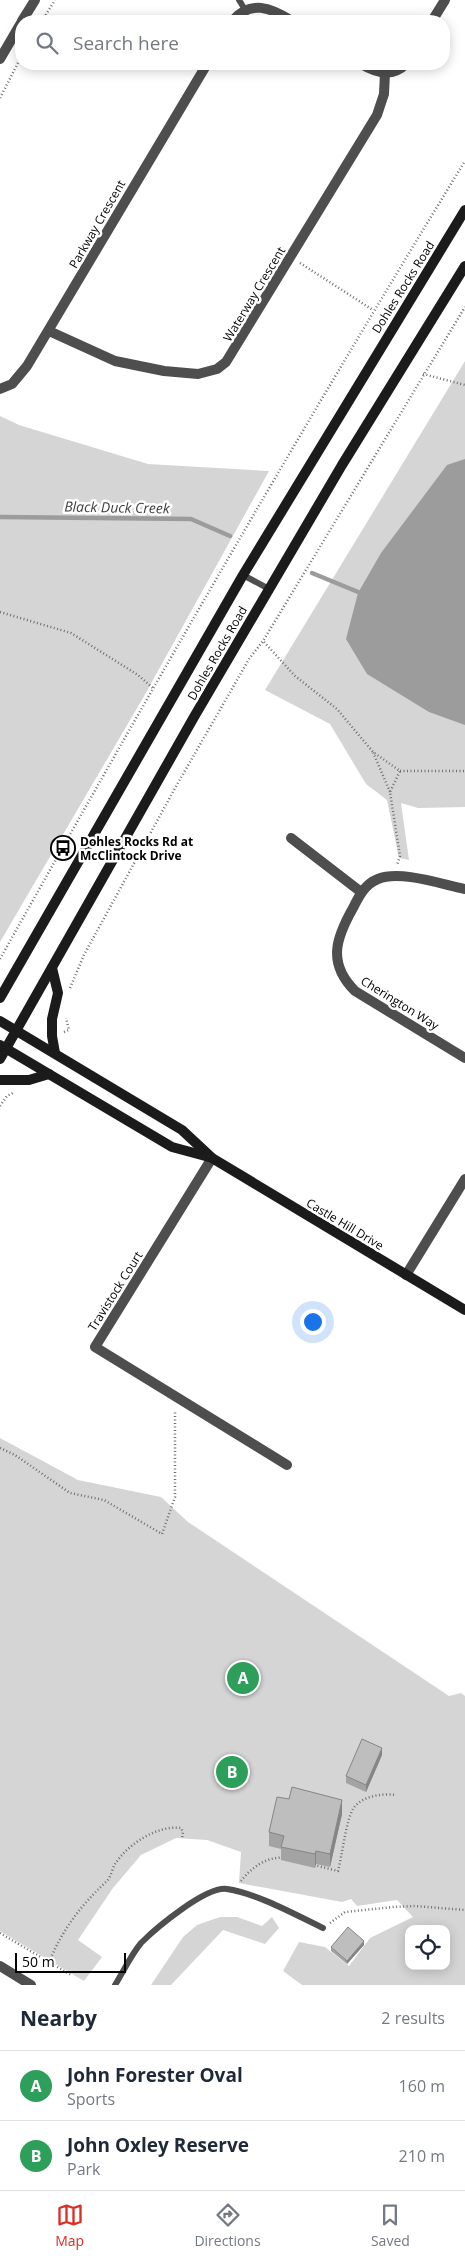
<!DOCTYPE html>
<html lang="en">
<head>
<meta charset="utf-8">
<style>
  :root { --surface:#fff; --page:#f2f2f3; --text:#1f2937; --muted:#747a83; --line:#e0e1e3; --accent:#d93025 }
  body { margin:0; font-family:"Open Sans",sans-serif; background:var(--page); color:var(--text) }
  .controls { position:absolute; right:15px; bottom:15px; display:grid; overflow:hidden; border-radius:10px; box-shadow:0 2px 12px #0003 }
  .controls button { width:45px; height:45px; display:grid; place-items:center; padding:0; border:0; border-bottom:1px solid var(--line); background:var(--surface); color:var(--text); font:25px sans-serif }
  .scale { position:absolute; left:15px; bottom:12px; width:111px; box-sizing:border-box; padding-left:5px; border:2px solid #000; border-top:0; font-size:14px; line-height:18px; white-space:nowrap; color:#000; -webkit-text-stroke:4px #fff; paint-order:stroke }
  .you { position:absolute; left:312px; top:1321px; width:18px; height:18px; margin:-12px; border:4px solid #fff; border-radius:50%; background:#1a73e8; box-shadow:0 0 0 8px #1a73e833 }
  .badge { display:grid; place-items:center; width:32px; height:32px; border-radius:50%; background:var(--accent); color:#fff; font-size:16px; font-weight:700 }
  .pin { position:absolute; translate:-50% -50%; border:2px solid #fff; box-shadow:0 1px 5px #0006 }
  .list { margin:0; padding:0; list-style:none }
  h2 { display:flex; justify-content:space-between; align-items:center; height:65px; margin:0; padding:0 20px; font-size:21px }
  h2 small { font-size:16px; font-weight:400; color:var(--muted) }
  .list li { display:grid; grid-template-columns:32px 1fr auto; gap:15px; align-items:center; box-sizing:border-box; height:70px; padding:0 20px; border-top:1px solid var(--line) }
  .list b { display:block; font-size:19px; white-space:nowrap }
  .list p { margin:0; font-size:16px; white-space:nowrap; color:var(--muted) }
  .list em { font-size:16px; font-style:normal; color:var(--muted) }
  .icon { flex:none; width:28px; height:28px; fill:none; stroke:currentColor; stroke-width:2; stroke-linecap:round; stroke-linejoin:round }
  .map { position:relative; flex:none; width:465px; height:1985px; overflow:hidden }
  .search { position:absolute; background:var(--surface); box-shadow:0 2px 12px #0003; left:15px; right:15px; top:15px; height:55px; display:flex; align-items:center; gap:12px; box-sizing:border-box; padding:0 18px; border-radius:20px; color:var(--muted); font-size:19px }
  .sheet { height:205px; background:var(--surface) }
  nav { display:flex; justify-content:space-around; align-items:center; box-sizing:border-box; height:70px; border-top:1px solid var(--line); background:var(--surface); font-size:14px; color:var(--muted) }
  nav a { display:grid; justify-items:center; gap:2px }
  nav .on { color:var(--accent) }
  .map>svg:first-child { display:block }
  .green { fill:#d5d5d5; fill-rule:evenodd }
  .water { fill:#9c9c9c }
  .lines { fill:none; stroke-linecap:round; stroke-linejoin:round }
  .stream { stroke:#9c9c9c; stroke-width:4.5 }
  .path { stroke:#707070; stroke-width:2.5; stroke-dasharray:1 2.5; stroke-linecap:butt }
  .lane { stroke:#4e4e4e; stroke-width:6 }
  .street { stroke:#4e4e4e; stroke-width:10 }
  .secondary { stroke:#1b1b1b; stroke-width:10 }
  .wall { fill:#a3a3a3 }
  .shaded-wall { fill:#858585 }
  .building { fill:#bebebe; stroke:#858585 }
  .labels { text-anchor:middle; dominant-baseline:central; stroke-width:5; stroke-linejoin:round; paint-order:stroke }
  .street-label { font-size:12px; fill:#000; stroke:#fff }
  .poi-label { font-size:12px; font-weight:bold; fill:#000; stroke:#fff; text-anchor:start }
  .water-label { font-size:14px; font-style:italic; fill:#3d3d3d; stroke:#fff }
</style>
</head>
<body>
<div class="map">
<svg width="465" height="1985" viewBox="0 0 465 1985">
  <rect width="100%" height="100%" fill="#fff"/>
  <g class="green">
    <path d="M465,361V807L418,808L401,803L409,860L399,858L387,800L366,784L330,724L265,690Z"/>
    <path d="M0,416L19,425L148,464L269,471L143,698L0,942Z"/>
    <path d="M0,1438L78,1480L161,1497L188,1522L449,1696L461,1693L465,1696V1985H302L283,1971L299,1942L325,1947L349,1966L370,1938L413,1917L397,1900L357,1906L351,1899L342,1902L239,1883L241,1852L207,1840L176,1838L141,1855L113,1888L78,1940L102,1957L84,1981L0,1931ZM409,1929H446V1966H409Z"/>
    <path d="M220,1917H237L262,1926L272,1917L279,1928L265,1944L223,1930L171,1985H151L183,1937L197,1925Z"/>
  </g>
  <path class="water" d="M465,459V725L429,712L367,674L346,639L358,593L381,553L447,465Z"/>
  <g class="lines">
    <g class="stream">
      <path d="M0,517L191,519L230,536"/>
      <path d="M312,573L363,594"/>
    </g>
    <g class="path">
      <path d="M42,21L55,0"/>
      <path d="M0,98L21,57"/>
      <path d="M300,263L373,310"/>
      <path d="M423,374L465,385"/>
      <path d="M0,612L71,633L138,675L154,689"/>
      <path d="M264,642L295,676L337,709L373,752"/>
      <path d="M400,771H465"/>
      <path d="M390,792L373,752L400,771L390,792L400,856L397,865"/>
      <path d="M0,959C150,691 304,424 465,161"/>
      <path d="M70,988L84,955L174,790L249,659L263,641L465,307"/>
      <path d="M64,1032L69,1030L66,1018"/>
      <path d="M0,1106L7,1096L13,1093"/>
      <path d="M0,1448L15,1455L70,1493L104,1500L162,1534L175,1497V1411"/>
      <path d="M314,1865L338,1871C342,1856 346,1821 353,1809C361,1796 382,1793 396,1795"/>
      <path d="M241,1881C251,1868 267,1856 284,1858"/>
      <path d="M330,1923L345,1912L393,1907L415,1906L465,1910"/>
      <path d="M0,1933L71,1975"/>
      <path d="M49,1962C63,1929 80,1906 107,1881C111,1877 112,1869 115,1864C128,1844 157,1825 181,1828L183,1832L182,1839"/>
    </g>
    <g class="lane">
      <path d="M239,0L244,8"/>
      <path d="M243,575L269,589"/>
      <path d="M115,1985C123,1972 131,1955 141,1943C156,1928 206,1886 227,1889C256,1893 296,1915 323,1928"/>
    </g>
    <g class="street">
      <path d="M22,21L35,0"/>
      <path d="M232,21C251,0 270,7 292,21"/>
      <path d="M432,21L445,0"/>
      <path d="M0,59L21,23"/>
      <path d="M361,64C376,73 392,78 406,64"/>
      <path d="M49,331L115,361L164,371L198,374L217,369L226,362L377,115L384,94L385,73"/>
      <path d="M0,389L12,384L27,366L207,64"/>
      <path d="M291,838L361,892"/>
      <path d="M465,889C441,884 400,870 378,879C365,884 359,896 353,908C336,938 327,963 355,991L465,1058"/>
      <path d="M212,1158L95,1347L287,1465"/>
      <path d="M406,1275L465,1179"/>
      <path d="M0,1966L31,1985"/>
    </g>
    <g class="secondary">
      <path d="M52,968L58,993L52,1019V1036L55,1053"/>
      <path d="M0,998L243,575L465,210"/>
      <path d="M0,1021L182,1130L212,1158L465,1310"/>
      <path d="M0,1045L172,1147L209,1157"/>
      <path d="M0,1059L194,717L342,465L465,266"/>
      <path d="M0,1080H29L49,1074"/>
    </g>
  </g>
  <g class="wall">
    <path d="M382,1755L366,1792L346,1783V1776Z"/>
    <path d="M342,1814L330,1867L316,1864L315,1868L281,1860V1849L269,1846V1832Z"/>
    <path d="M364,1945L347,1964L331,1951V1947Z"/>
  </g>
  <g class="shaded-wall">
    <path d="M382,1748V1755L366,1792V1785Z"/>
    <path d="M342,1800V1814L330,1867V1854Z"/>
    <path d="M316,1851V1864L315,1868V1854Z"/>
    <path d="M364,1941V1945L347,1964V1961Z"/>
  </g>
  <g class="building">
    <path d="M362,1739L382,1748L366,1785L346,1776Z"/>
    <path d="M292,1787L342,1800L330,1854L316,1851L315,1854L281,1847L284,1836L269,1832L277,1797L289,1799Z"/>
    <path d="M348,1927L364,1941L347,1961L331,1947Z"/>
  </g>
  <defs>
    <symbol id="bus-ring" viewBox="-11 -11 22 22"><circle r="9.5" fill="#fff" stroke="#000" stroke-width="1.5"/><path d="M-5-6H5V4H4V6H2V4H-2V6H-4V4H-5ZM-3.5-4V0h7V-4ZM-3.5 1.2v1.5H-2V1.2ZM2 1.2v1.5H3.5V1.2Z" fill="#000"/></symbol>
  </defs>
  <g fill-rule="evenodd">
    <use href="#bus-ring" x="49" y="834" width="28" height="28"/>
  </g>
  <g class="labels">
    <g class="street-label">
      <text transform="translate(97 224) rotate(-60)">Parkway Crescent</text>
      <text transform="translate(403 287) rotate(-58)">Dohles Rocks Road</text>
      <text transform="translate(254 294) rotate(-59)">Waterway Crescent</text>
      <text transform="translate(217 653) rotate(-60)">Dohles Rocks Road</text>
      <text transform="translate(400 1003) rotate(32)">Cherington Way</text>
      <text transform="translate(345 1224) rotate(31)">Castle Hill Drive</text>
      <text transform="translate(115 1291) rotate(-58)">Travistock Court</text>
    </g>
    <g class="poi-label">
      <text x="80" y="841">Dohles Rocks Rd at<tspan x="80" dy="14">McClintock Drive</tspan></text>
    </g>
    <g class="water-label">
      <text transform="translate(117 507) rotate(1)">Black Duck Creek</text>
    </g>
  </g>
</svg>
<div class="controls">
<button><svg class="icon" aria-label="locate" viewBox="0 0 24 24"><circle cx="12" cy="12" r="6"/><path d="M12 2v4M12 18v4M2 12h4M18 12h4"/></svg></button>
</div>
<div class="scale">50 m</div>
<div class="you"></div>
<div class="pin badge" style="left:243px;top:1678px;background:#2e9e5b">A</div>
<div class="pin badge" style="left:232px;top:1772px;background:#2e9e5b">B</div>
<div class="search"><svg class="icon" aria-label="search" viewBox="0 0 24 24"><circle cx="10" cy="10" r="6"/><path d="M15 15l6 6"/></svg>Search here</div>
</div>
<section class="sheet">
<h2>Nearby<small>2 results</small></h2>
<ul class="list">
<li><span class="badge" style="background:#2e9e5b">A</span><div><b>John Forester Oval</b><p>Sports</p></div><em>160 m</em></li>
<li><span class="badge" style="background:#2e9e5b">B</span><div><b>John Oxley Reserve</b><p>Park</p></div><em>210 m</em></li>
</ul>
</section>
<nav>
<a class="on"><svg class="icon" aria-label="map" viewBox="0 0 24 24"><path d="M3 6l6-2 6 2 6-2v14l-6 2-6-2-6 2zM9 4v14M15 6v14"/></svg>Map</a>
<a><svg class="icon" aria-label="directions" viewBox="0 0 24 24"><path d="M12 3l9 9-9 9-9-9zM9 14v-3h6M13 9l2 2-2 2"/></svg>Directions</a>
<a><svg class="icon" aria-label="saved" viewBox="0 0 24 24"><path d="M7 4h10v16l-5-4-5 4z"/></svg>Saved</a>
</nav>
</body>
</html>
